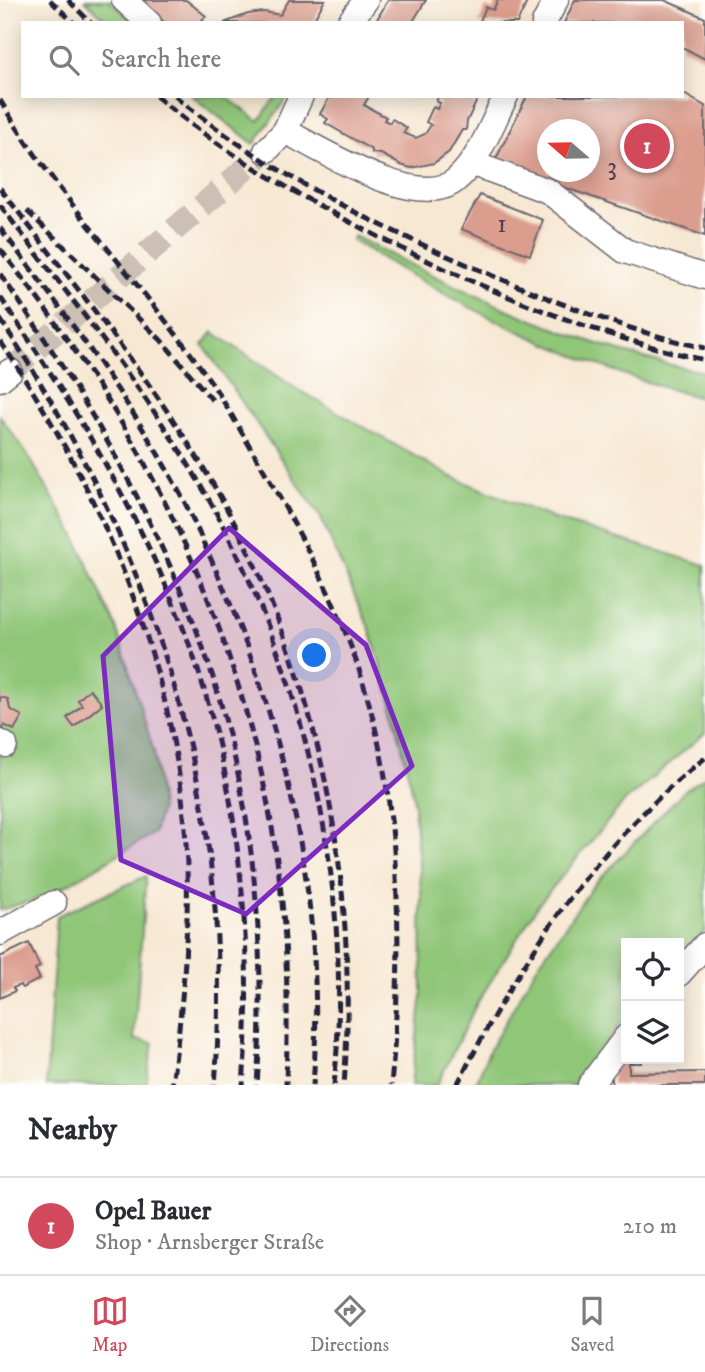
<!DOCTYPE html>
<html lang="en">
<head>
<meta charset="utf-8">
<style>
  :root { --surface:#fff; --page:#f7f7f7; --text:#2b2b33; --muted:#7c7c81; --line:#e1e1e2; --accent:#d1495b }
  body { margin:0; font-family:"IM FELL DW Pica",serif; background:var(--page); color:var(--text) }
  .controls { position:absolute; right:21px; bottom:21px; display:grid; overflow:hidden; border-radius:0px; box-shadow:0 4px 18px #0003 }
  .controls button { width:63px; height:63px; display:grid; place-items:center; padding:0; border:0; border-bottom:2px solid var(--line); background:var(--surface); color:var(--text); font:35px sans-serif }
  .compass { position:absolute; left:537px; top:119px; width:63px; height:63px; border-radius:50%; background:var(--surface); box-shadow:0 4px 18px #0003; rotate:290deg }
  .you { position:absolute; left:315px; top:656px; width:24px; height:24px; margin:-18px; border:5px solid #fff; border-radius:50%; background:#1a73e8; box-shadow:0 0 0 10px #1a73e833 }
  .badge { display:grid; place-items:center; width:46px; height:46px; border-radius:50%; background:var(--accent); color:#fff; font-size:23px; font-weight:700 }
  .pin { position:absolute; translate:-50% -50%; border:4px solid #fff; box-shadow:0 2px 7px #0006 }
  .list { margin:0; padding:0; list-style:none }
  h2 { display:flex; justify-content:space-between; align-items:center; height:91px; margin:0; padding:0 28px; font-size:30px }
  h2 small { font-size:23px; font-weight:400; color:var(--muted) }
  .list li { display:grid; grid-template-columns:46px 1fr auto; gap:21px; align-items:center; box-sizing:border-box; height:98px; padding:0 28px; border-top:2px solid var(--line) }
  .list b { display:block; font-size:26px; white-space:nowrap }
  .list p { margin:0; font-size:23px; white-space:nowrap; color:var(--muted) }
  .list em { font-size:23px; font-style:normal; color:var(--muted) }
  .icon { flex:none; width:38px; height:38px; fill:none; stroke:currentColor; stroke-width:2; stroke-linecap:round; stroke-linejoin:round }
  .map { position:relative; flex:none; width:705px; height:1085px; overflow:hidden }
  .search { position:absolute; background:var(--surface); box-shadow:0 4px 18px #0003; left:21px; right:21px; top:21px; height:77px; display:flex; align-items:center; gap:18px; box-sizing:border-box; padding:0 24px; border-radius:0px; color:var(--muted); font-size:26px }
  .sheet { height:189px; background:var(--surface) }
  nav { display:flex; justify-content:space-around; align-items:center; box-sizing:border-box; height:98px; border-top:2px solid var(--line); background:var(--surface); font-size:19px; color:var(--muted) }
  nav a { display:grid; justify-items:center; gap:4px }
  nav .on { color:var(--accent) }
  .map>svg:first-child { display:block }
  .green { fill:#90c678; stroke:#59745a; stroke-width:2 }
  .building { fill:#db9d8e; fill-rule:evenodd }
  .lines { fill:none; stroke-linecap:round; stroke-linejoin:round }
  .minor-tunnel { stroke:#ccc0b5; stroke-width:24; stroke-dasharray:24 12; stroke-linecap:butt }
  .minor-casing { stroke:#6d6770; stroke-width:27 }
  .minor { stroke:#fff; stroke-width:24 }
  .rail { stroke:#22223b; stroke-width:5; stroke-dasharray:10 5; stroke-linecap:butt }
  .marked { fill:#7b2cbf; fill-opacity:0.2; stroke:#7b2cbf; stroke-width:5; stroke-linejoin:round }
  .labels { text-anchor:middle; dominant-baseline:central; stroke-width:6; stroke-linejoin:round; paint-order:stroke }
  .number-label { font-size:26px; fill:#504150 }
</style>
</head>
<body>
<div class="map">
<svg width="705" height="1085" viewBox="0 0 705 1085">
  <rect width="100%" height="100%" fill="#fdfcf7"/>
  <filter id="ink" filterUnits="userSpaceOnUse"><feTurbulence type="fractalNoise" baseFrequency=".0143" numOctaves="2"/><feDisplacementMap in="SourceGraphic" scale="14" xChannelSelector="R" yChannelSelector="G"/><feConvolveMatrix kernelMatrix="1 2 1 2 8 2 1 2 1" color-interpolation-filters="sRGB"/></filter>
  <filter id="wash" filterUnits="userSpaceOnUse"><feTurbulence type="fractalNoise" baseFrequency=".00686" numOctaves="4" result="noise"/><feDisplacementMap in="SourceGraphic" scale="28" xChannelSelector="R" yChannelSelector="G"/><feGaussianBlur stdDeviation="1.57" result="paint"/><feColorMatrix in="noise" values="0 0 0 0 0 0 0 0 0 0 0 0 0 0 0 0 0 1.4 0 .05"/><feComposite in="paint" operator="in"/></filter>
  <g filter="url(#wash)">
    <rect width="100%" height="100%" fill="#f7e8d3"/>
    <g class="green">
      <path d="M85,0H109L134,23H109Z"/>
      <path d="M192,96H225L259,121L276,96H288L254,144Z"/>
      <path d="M354,236C463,292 584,350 705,372V399C579,367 461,308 352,240Z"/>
      <path d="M213,332L295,388L450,476L554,519L705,565V733L623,803L538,905L476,1005L437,1085H411L422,994L421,890L413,795L392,705L370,630L320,516L203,345Z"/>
      <path d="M0,416L29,457L74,534L116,627L154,752L161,808L154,833L50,895L0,910Z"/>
      <path d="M705,777V931L679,955V943H626V1017L574,1085H475L489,1051L536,968L593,886L683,792Z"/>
      <path d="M146,876L134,1039L153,1043L146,1085H46L57,916Z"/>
    </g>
    <g id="blocks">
      <g class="building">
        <path d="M139,0H186L206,16L202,20L205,23H165Z"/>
        <path d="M289,0H325L312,23H224L248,14L264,12L280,15Z"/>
        <path d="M388,0H426L412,23H375Z"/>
        <path d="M498,0H528L517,23H479L486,7L493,10Z"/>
        <path d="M575,0H664L685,9L705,18V59L682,47V23H564Z"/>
        <path d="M682,93L705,106V236L494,163L527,96H682ZM548,130H590V172H548Z"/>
        <path d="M330,96H369L364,105L386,117L384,120L390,123L392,119L407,128L403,133L416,138L425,134L431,125L426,122L433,107L437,109L440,103L436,101L439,96H479L467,121L466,130H462L449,152L434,163L411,168L401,165L381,154L372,153V150L325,123L328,119L320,114Z"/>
        <path d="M480,195L543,220L530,255L461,229Z"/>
        <path d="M90,689L102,704L74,727L67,718L82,705L78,700Z"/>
        <path d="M0,697L8,699L10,709L22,716L14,730L4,725L0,732Z"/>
        <path d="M29,943L40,967L35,969L40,979L22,988L20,985L13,988L15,991L0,998V957Z"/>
        <path d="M626,1052V1059H641V1063H629V1073L705,1072V1085H612V1073Z"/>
      </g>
    </g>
  </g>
  <g filter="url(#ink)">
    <use href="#blocks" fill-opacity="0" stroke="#6d6770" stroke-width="2"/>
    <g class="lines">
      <path class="minor-tunnel" d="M10,371L266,151"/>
      <defs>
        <g id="minor">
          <path d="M124,0L149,23"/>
          <path d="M349,23L366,0"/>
          <path d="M544,23L556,0"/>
          <path d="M285,131C322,150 421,213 457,179C480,159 492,123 506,96"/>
          <path d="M266,151L285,131L301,96"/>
          <path d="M471,163L548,191L625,251L705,277"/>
          <path d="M0,379L10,371"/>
          <path d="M0,742L5,745"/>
          <path d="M0,933L54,903"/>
          <path d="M679,974L705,945"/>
          <path d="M590,1085L626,1037"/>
        </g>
      </defs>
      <use href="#minor" class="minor-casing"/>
      <use href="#minor" class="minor"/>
      <g class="rail">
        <path d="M50,0L74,23"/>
        <path d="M68,0L91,23"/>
        <path d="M156,96C224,154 302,198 381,238C484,290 592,335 705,360"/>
        <path d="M175,96C269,174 382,229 494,276C562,305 632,332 705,348"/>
        <path d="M0,100C60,202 144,285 211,382C229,409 245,439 262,467C297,527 330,589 354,655C402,790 404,944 391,1085"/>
        <path d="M0,188C73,284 152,379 213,484C318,666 360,877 344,1085"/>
        <path d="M0,205C70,298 145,389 203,489C303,663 355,885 334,1085"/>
        <path d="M27,211L161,340L213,401"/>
        <path d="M0,228C66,315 132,402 183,499C193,518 201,538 210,557C285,721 327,904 313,1085"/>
        <path d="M0,249C39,299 76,350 110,404C199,547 261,716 280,884C288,951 288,1018 286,1085"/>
        <path d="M0,274C76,381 143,494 191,616C250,763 268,928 257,1085"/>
        <path d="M0,297C70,399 135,505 180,620C237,763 255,933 243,1085"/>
        <path d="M0,319C154,550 237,806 215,1085"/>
        <path d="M0,341C91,474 160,629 181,789C194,888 185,987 172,1085"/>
        <path d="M457,1085C523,957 591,849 705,758"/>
      </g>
    </g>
  </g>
  <path class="marked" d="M229,528L366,645L412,766L246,914L121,860L103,656Z"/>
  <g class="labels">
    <g class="number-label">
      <text x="612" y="167">3</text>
      <text x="502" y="224">1</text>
    </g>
  </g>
</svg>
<div class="controls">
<button><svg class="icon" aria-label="locate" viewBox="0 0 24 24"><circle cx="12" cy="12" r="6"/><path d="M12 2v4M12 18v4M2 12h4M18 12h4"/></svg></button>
<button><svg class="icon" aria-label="layers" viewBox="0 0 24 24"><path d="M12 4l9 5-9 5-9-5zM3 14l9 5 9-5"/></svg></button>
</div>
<svg class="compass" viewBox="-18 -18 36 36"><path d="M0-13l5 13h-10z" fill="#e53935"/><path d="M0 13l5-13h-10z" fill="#7c7c81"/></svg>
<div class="you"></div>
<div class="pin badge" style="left:647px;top:146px">1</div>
<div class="search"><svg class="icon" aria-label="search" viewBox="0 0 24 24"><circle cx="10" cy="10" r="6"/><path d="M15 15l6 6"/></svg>Search here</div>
</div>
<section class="sheet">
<h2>Nearby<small></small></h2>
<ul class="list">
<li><span class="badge">1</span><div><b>Opel Bauer</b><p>Shop · Arnsberger Straße</p></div><em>210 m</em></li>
</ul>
</section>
<nav>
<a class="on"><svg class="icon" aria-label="map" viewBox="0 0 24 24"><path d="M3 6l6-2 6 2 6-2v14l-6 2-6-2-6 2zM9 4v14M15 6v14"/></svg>Map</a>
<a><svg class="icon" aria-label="directions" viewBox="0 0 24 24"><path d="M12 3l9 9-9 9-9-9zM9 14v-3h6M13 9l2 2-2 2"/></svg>Directions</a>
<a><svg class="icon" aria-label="saved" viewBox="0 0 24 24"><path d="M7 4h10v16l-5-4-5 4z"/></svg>Saved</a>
</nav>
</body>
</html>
